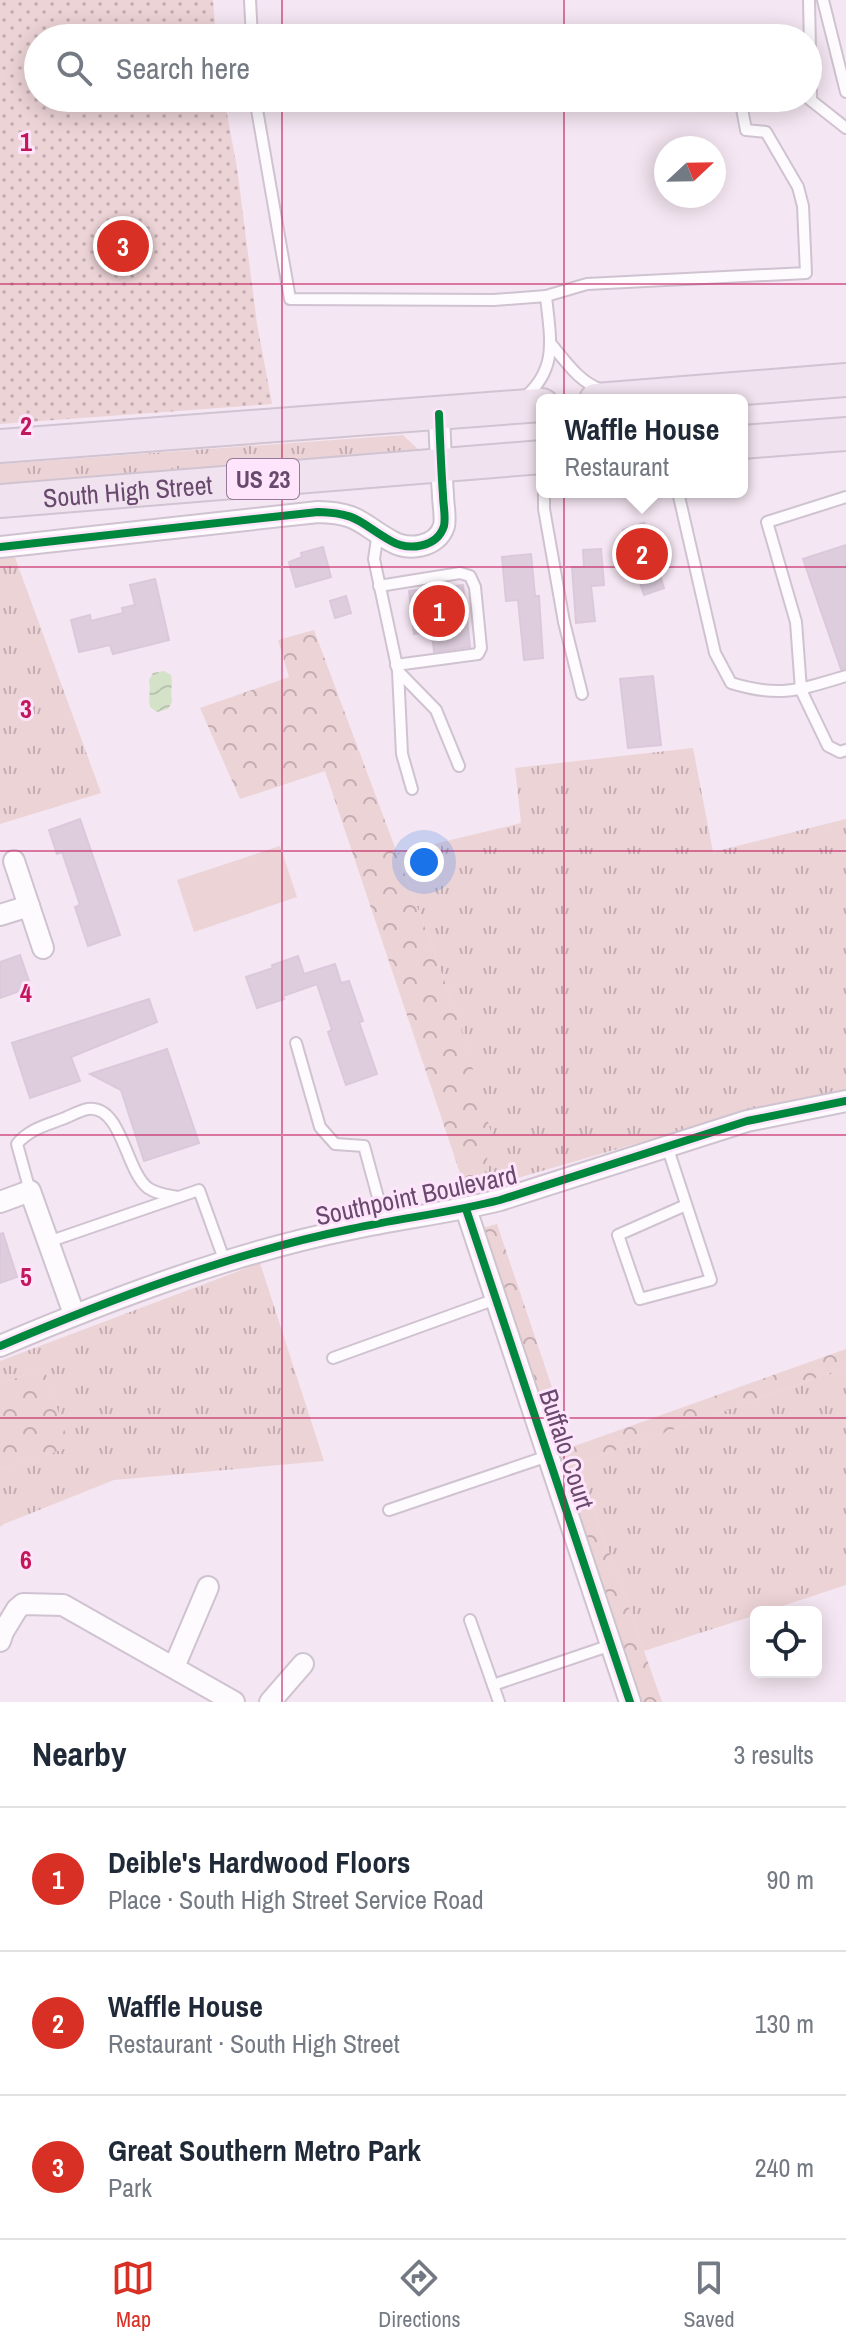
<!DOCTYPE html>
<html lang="en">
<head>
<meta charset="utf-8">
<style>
  :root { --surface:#fff; --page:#f6f6f7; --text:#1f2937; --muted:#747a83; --line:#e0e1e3; --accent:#d93025 }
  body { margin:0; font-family:"Archivo Narrow",sans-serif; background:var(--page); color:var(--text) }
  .controls { position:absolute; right:24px; bottom:24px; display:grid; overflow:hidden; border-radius:12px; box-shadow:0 4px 20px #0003 }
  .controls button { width:72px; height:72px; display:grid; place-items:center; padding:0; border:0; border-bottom:2px solid var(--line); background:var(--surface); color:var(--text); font:40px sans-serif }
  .compass { position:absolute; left:654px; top:136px; width:72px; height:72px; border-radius:50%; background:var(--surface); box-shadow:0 4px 20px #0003; rotate:68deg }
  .you { position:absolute; left:424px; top:862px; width:28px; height:28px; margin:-20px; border:6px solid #fff; border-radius:50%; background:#1a73e8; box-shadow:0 0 0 12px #1a73e833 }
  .badge { display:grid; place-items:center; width:52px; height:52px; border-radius:50%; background:var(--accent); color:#fff; font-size:26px; font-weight:700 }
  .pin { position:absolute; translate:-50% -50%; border:4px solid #fff; box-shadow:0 2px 8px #0006 }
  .popup { position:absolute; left:536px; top:394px; width:212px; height:104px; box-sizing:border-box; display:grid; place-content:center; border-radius:12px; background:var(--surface); filter:drop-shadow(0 2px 6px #0005); font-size:26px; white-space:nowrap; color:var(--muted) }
  .popup b { font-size:30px; color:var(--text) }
  .popup::after { content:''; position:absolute; left:50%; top:100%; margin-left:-16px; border:16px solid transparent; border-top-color:var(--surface) }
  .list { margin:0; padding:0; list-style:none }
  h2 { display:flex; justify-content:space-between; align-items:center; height:104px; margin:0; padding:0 32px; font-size:34px }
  h2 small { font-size:26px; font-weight:400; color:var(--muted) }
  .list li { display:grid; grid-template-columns:52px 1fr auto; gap:24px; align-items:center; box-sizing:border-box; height:144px; padding:0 32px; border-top:2px solid var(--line) }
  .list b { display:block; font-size:30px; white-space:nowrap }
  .list p { margin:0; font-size:26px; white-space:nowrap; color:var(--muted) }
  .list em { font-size:26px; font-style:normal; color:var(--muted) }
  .icon { flex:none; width:44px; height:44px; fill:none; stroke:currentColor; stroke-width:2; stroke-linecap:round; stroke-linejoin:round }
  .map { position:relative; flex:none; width:846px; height:1702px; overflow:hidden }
  .search { position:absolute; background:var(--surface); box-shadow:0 4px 20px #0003; left:24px; right:24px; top:24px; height:88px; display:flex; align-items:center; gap:20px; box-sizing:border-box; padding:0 28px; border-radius:44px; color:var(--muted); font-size:30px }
  .sheet { height:536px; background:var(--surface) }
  nav { display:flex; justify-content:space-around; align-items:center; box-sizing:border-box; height:112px; border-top:2px solid var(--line); background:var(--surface); font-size:22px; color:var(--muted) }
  nav a { display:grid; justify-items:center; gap:4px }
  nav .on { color:var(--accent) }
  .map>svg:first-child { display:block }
  .grass { fill:url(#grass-tufts) }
  .forest { fill:url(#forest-crowns) }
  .park { fill:url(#park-dots) }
  .pitch { fill:#ecd3d6 }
  .water { fill:url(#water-waves) }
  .building { fill:#decedd; stroke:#dbc9db; stroke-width:2 }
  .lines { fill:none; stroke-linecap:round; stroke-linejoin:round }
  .service-casing { stroke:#d0c3d1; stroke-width:14 }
  .minor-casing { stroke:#d0c3d1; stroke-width:24 }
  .primary-casing { stroke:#d1c4d2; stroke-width:36 }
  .service { stroke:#fdfbfd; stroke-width:10 }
  .minor { stroke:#fdfbfd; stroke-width:20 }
  .primary { stroke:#f0e3ef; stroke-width:32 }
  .cycleway-casing { stroke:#fee5fb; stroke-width:13 }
  .cycleway { stroke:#00873e; stroke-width:8 }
  .grid { fill:none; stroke:#c2185b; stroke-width:2; stroke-opacity:0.55 }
  .labels { text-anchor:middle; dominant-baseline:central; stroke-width:6; stroke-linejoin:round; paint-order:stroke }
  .shield { fill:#fee5fb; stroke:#967898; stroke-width:2 }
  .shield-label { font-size:24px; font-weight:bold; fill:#69496e }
  .street-label { font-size:26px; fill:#69496e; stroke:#fee5fb }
  .grid-label { font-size:26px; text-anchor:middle; font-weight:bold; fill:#c2185b; stroke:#fee5fb; stroke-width:6; stroke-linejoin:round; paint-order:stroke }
</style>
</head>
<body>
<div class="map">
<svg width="846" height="1702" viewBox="0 0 846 1702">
  <defs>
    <pattern id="grass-tufts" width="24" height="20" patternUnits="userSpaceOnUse" patternTransform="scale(2)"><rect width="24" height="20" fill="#ecd3d6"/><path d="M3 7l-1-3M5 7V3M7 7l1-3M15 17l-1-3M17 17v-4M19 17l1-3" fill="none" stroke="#c3adb2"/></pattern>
    <pattern id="forest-crowns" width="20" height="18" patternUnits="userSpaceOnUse" patternTransform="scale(2)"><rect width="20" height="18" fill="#ecd3d6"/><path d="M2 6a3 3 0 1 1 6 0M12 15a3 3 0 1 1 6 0" fill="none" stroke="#c3adb2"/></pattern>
    <pattern id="park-dots" width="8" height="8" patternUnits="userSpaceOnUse" patternTransform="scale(2)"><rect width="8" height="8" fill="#ecd3d6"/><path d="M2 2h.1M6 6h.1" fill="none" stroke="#c3adb2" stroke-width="1.8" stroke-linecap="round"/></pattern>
    <pattern id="water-waves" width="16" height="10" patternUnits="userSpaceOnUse" patternTransform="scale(2)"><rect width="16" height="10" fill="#d4e2c8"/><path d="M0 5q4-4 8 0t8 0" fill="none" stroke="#b9c3af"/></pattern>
  </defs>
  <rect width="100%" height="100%" fill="#f4e6f2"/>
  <g class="grass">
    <path d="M403,435L422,453L0,488V464Z"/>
    <path d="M13,552L101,793L0,824V554Z"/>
    <path d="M693,748L713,852L846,819V1091L759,1108L483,1188L490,1132L454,1006L397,853L521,823L515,768Z"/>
    <path d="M260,1263L324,1461L114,1480L4,1524L0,1527V1470L69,1447L44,1368L0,1384V1361Z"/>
    <path d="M846,1367V1585L764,1612H756V1615L644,1651L578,1464Z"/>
  </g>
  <g class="forest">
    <path d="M314,630L454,1006L491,1132L483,1188L467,1194L325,771L240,799L200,708L289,677L278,640Z"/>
    <path d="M497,1224L572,1447L846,1349V1367L578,1464L662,1702H638L479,1229Z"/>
    <path d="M44,1368L70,1447L0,1470V1384Z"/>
  </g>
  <path class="park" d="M0,0H213L216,38H38V98H224L237,168L257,324L272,404L0,424Z"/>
  <path class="pitch" d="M280,846L297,897L194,932L177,880Z"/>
  <path class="water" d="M164,671L171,675C173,685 170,692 172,702L168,709L157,712L150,707C148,697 151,690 149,680L153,673Z"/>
  <g class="building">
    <path d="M644,523L664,588L644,595L623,530Z"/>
    <path d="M846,545V668L841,669L803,559Z"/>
    <path d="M323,547L331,577L296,587L289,562L302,557L301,553Z"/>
    <path d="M601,549L604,585L591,586L595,621L576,623L572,567H584L583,550Z"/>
    <path d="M531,554L535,596H539L543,658L524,660L518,600L506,601L502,557Z"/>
    <path d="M155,579L169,640L113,654L110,645L79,652L71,620L90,615L91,621L123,613L122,608L135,605L130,585Z"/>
    <path d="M463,585L470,647L434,652L432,632L414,634L409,591Z"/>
    <path d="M346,596L351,613L335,618L330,601Z"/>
    <path d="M653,676L661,745L628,748L620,679Z"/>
    <path d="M80,819L120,935L88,946L75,907L80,905L62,852L57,854L49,830Z"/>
    <path d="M20,955L31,987L0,998V962Z"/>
    <path d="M298,956L304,974L335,964L341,983L349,981L363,1021L359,1022L377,1074L346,1085L328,1032L332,1030L317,984L283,996L284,999L257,1008L246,977L273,968L272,965Z"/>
    <path d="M149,999L157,1022L71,1057L80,1081L30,1098L12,1043Z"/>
    <path d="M167,1049L199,1143L144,1161L121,1090L90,1074Z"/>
    <path d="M3,1233L17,1277L0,1283V1234Z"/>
  </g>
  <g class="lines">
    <defs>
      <g id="service">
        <path d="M250,0L252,38"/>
        <path d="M809,0L811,99"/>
        <path d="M823,0L846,92"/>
        <path d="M255,98L290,299L494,300L546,296C550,338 559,368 524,398"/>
        <path d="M808,98L846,128"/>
        <path d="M546,296L587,284L806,273L803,206L798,187L766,132L746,130L740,98"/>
        <path d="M551,344C566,362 579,382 602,390"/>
        <path d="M544,492V509L564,622L582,694"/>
        <path d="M678,492L715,653L731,683C780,698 799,690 846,676"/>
        <path d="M846,497L767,522L796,622L801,690L828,746L840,752L846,750"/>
        <path d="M378,532L374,559L398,671L436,710L459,766"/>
        <path d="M379,586L460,573L470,576L475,587L481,648L478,654L396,665"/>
        <path d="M398,671L402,754L412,789"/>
        <path d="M296,1043L320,1127L335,1144L364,1146L385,1223"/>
        <path d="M667,1146L711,1280L640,1299L618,1235L686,1205"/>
        <path d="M30,1191L17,1144C29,1129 47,1125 65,1118C72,1115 81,1110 88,1109C122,1105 125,1170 148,1188C157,1194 167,1195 178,1197"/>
        <path d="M48,1242L199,1190L225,1262"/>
        <path d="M333,1358L496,1299"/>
        <path d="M389,1510L548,1456"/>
        <path d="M470,1620L499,1702"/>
        <path d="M493,1685L611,1645"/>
      </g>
      <g id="minor">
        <path d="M0,547L318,512C359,513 359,523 391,541C408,551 437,548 444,526C446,517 443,504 443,495C441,468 440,441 439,414"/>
        <path d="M14,861L43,948"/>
        <path d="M0,915L29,906"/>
        <path d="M0,1202L30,1191L74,1314"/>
        <path d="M466,1209L630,1702"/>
        <path d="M0,1346C111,1299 232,1253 351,1229C400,1218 450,1213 500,1200L747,1121L846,1101"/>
        <path d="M0,1641L3,1632L17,1609L23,1604L63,1605L234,1702"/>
        <path d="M174,1667L208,1587"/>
        <path d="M270,1702L303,1664"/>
      </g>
      <g id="primary">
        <path d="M596,400L846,380"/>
        <path d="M742,442L846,434"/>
        <path d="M0,446L542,405"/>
        <path id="s1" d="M0,501L542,457"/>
      </g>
    </defs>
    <use href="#service" class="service-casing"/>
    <use href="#minor" class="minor-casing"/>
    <use href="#primary" class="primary-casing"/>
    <use href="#service" class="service"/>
    <use href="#minor" class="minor"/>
    <use href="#primary" class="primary"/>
    <defs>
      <g id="cycleway">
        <path d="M0,547L318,512C359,513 359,523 391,541C408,551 437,548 444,526C446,517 443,504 443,495C441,468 440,441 439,414"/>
        <path d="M466,1209L630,1702"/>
        <path d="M0,1346C111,1299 232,1253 351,1229C400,1218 450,1213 500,1200L747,1121L846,1101"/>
      </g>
    </defs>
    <use href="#cycleway" class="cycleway-casing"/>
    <use href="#cycleway" class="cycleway"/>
  </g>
  <path class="grid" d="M282,0V38M564,0V38M282,98V1702M564,98V1702M0,284H846M0,567H846M0,851H846M0,1135H846M0,1418H846"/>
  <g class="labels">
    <rect class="shield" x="227" y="459" width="72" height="40" rx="6"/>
    <g class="shield-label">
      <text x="263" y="479">US 23</text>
    </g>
    <g class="street-label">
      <text stroke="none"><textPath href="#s1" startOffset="128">South High Street</textPath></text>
      <text transform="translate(416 1195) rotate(-12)">Southpoint Boulevard</text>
      <text transform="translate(567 1449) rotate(72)">Buffalo Court</text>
    </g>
  </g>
  <g class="grid-label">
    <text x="26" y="151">1</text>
    <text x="26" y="435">2</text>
    <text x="26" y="718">3</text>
    <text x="26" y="1002">4</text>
    <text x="26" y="1286">5</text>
    <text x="26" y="1569">6</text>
  </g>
</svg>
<div class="controls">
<button><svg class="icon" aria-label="locate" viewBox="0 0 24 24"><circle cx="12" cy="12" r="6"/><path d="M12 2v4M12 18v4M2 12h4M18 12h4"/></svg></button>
</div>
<svg class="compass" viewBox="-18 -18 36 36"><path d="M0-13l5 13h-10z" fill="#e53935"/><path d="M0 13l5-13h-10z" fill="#747a83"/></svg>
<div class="you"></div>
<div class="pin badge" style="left:439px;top:611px">1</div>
<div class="pin badge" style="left:642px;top:554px">2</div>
<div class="popup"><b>Waffle House</b>Restaurant</div>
<div class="pin badge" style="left:123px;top:246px">3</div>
<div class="search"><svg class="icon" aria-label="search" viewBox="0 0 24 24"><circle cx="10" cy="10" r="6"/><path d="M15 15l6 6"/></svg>Search here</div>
</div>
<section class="sheet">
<h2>Nearby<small>3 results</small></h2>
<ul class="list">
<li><span class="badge">1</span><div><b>Deible's Hardwood Floors</b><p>Place · South High Street Service Road</p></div><em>90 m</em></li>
<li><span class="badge">2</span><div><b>Waffle House</b><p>Restaurant · South High Street</p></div><em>130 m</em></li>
<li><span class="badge">3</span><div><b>Great Southern Metro Park</b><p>Park</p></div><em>240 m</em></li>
</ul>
</section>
<nav>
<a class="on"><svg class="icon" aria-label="map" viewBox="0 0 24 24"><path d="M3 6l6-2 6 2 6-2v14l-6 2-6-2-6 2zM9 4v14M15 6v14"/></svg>Map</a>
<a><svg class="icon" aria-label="directions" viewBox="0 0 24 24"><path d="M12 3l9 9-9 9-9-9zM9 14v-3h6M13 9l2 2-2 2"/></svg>Directions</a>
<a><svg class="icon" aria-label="saved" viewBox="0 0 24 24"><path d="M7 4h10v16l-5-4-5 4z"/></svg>Saved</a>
</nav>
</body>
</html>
